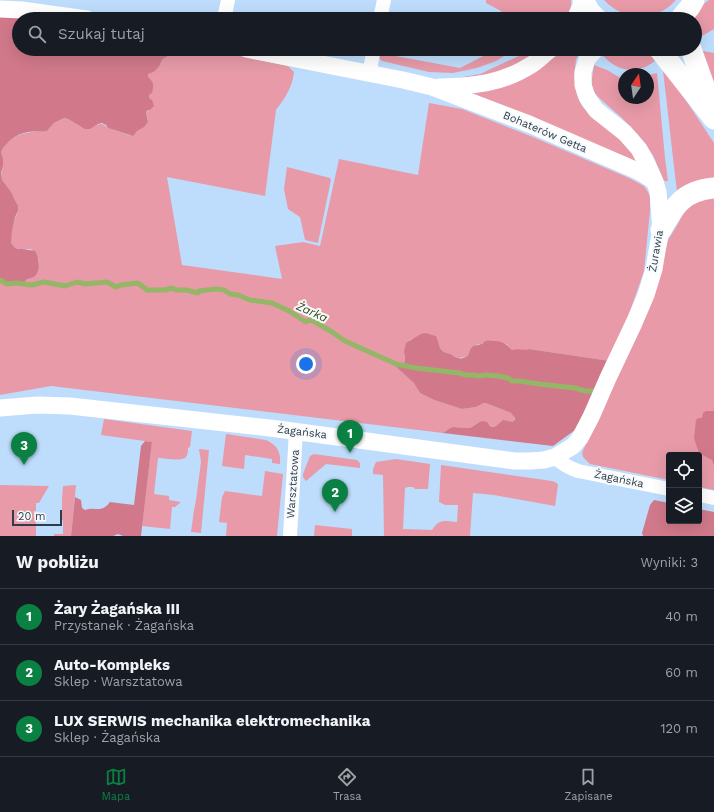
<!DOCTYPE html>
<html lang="pl">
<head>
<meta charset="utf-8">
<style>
  :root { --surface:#171b24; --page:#20242c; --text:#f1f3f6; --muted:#9ea1a6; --line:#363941; --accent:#0b8043 }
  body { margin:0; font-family:"Work Sans",sans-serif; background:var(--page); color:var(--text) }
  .controls { position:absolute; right:12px; bottom:12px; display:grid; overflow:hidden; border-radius:4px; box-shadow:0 4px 16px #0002 }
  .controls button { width:36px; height:36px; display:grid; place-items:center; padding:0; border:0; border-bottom:1px solid var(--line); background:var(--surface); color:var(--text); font:20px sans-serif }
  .compass { position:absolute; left:618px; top:68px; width:36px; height:36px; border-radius:50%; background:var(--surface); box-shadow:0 4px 16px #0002; rotate:13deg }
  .scale { position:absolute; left:12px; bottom:10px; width:50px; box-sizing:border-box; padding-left:4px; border:2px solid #2f3c48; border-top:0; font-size:11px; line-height:14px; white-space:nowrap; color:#2f3c48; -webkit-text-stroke:3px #f8fbfe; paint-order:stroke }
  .you { position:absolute; left:306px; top:364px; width:14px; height:14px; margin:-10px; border:3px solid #fff; border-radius:50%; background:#1a73e8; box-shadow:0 0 0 6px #1a73e833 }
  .badge { display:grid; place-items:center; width:26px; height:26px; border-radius:50%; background:var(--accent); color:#fff; font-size:13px; font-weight:700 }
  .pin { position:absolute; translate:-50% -33px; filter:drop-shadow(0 1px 2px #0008) }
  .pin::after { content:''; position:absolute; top:21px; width:14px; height:12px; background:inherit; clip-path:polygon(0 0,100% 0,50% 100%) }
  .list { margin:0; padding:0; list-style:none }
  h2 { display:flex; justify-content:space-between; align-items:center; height:52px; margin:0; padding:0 16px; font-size:17px }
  h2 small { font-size:13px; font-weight:400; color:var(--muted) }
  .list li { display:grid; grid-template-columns:26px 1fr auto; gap:12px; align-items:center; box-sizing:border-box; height:56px; padding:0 16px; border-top:1px solid var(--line) }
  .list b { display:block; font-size:15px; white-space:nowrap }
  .list p { margin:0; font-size:13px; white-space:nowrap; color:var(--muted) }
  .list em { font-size:13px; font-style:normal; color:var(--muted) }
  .icon { flex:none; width:22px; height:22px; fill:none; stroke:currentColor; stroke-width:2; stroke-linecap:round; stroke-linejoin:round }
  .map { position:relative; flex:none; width:714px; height:536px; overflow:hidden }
  .search { position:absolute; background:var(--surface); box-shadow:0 4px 16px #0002; left:12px; right:12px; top:12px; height:44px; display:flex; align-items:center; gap:10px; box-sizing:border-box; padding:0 14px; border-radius:22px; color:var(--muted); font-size:15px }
  .sheet { height:220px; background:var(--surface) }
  nav { display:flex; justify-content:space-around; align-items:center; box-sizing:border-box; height:56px; border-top:1px solid var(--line); background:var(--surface); font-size:11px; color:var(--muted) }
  nav a { display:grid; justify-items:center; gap:2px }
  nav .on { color:var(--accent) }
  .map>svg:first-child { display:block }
  .green { fill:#e89aa8 }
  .forest { fill:#d1798a }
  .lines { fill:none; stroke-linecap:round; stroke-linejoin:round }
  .stream { stroke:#94b667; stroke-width:5 }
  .minor { stroke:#fff; stroke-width:14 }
  .tertiary { stroke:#fff; stroke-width:17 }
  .primary { stroke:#fff; stroke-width:21 }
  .labels { text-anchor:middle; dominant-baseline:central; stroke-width:4; stroke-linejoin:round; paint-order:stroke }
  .street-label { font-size:11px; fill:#2f3c48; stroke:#f8fbfe }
  .water-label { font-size:12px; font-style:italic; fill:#344910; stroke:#f8fbfe }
</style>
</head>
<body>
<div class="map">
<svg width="714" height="536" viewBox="0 0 714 536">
  <rect width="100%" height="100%" fill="#beddfc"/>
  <g class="green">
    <path d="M486,0H571C572,7 569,12 566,19H560L553,15L549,19H499L501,11L486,3Z"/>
    <path d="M604,0H676C655,23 625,22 604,0Z"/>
    <path d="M709,0H714V29L695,40V19H693L702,5Z"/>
    <path d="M166,49L172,51L181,49H207L288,66L294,72C293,86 284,100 276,110L265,196L167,177L182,265L282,279L275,246L303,242L320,246L339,159L418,175L429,103L462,109L533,137L629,178L644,186L648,192L650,197V211L644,271L626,323L610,361L529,349L524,350H512L507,344L490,341H486L481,344L475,345L472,347L468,355L465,357L458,358L452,356L451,354C437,352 441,345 436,336C421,331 422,336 410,340L404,354L405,359L404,364L400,365L384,359L346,341L332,332L315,321L309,320L306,322L290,311L282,308L300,320L306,323L310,321L314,322L333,333L344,342L393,364L415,383L420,393L434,400L462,409L476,407L484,403L488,404L511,413L514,416L515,420L512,422L501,421C495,430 493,426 486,424C483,423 481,423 478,423L470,428H467L453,427L450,428L443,433L51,386L0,395V281L7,285L16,284L32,285L45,282L65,287L78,282L85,284L107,283L116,288C123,284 135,282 142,286L138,283L121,284L116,287L107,282L85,283L77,281L65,286L45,281L38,283H24C26,279 28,278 32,277L38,272L39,260L31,249C25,249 14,251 11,243C10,237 13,225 15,218C16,216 18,213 18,210C18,199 6,189 2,180C0,174 3,170 3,164C3,160 2,156 1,152C11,133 27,132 47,131L54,123L64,118L68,119L80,126L90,129C97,124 102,121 108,128L132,136L148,119L146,112L151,109L150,99L149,96C152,87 156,84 147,77L148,74C151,73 155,72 157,69C163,63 157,62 168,56V52Z"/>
    <path d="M490,49H516L496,61L477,68L453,73L429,72L382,61L374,52L460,68L489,53Z"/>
    <path d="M528,49H541L505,72L452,79L480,74L521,55Z"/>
    <path d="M562,49H573L579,54L576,59L574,77L577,95L582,106L588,113L595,120L607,127L616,135L634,155L638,164L465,94L553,57Z"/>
    <path d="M604,49H649L658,58C640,76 616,73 601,53Z"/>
    <path d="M703,51L714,53V93L699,54Z"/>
    <path d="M594,65L607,70L619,77L624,78V98H648V75L657,73L665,158L668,181H664L653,155L639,136L622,118L597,96L592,88V78Z"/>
    <path d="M666,70L714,143V178C698,180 690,182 677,192C672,152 668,111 663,71Z"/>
    <path d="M287,167L330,178L331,180L318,243L305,240L300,217L288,209L284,189Z"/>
    <path d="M714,197V490L699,487V455H669V480L590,464L583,457L582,453L619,368L652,299L668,240L679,222L686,207L697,200Z"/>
    <path d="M104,419L192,431L190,447L188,448C188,451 188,454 186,457C181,462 165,458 158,458L154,494L169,496V500L181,502L175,507H172L170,529L142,526L152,442L101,435Z"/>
    <path d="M226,434L266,440C277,445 281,452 280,464L272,463V459L245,455L244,469L222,466Z"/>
    <path d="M199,449L209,450L201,533L191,532L194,510L196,500L201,462Z"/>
    <path d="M314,454L357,460L360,463V468L326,464L306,481L303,477V474L310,456Z"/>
    <path d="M396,459L430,464L428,489H415L413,487H408L405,488L403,529L432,530C440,518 444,521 457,522L458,505H445L439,502L441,465L552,481L557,483L558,485L555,506L494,495L473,493L470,536H384L383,475L373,474V469L376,462Z"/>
    <path d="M265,471L283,474L277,536H226L227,523L219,522L222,497L225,491L262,496Z"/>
    <path d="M0,485L49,486L39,503H36V511H34V518L36,519V536H0Z"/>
    <path d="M76,485L71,536H54V534H63V520H62V499L63,486Z"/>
    <path d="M315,525L352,529V536H314Z"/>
  </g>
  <g class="forest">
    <path d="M0,16L26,19H19V49H166L168,52V56C158,61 163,63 157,69C155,72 151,73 148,74V77C154,83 154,84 152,93L150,94L149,96L150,99L152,100L154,106L150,110H148L146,112L148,122L144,127L137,131L134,135L132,136L130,135L108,128L106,125L102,123L98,124L90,129H85L68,119L64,118L54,123L47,131C40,132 34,131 28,132C16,134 6,142 1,152L3,159V166L1,173L2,180L11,192L18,206V211L15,217L12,231L11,243L14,247L18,249H23L35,251C39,256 41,272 35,276C30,280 28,276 24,283H7L0,280Z"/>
    <path d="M426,333L436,336C441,345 437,352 451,354C454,358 463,361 468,355C469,353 470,349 472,347C475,344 478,346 481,344C485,343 482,342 486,341C488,340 491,341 493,341C501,341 506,343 512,350C519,348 523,351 529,349L610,361L594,391L585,390L575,387L542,384L520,380L512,381L508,378L498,375L486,374L480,376L472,374L466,375L460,373L416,368L400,365L404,364L405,359L404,352L406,343L421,334Z"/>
    <path d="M393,364L416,370L459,374L466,377L472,376L480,378L485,376L498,377L508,379L512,382H520L539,385L574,389L593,393L591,398L575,430L553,446L443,433L450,428L453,427L467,428H470L478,423L482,421L487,422L490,426C497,429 498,423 503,420L512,422L515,420V418L511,413L488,404L484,403L476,407L462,409L434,400L420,393L414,383Z"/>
    <path d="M706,411H714V465L713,463L712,460L699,453L694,438L696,420L698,418H702L703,413Z"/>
    <path d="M145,441L152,442L141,536H123L118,534L113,536H71L75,497L81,500L82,508L85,510C96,506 101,514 110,502L134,505L141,446Z"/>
    <path d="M654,500L669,503V521H699V509L714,512V536H643L642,533L650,505Z"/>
  </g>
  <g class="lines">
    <path class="stream" d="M0,280L7,284L16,283L32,285L44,282L65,286L77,282L85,284L107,282L116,287L121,285L138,283L147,290H165L172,288L176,290H186L198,293L199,291L215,289L224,290L230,294L238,295L250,300L272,303L289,311L306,322L309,320L315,322L332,332L345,341L396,364L416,368L459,373L466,375H472L480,376L485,375L498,376L508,378L512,381H520L539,384L575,388L585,391H594"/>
    <g class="minor">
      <path d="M224,19L228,0"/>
      <path d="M380,19L384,0"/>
      <path d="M369,74L374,49"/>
      <path d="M555,457C562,464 569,468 578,471L669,489"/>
      <path d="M699,495L714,498"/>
      <path d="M290,536L296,431"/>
    </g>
    <g class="tertiary">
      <path d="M0,9L21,10L87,19"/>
      <path d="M575,19L583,1"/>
      <path d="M246,49L403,80L432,87L529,124L633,169L643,174L655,182"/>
      <path d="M439,87C474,86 501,84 531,65C538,61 544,54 551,49"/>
      <path d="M0,408L37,405L70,406L270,428L515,461H530L544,460L555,457L573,446L580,438L591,417L608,378L634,323L646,295L654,269L657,251L661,230L658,192L655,182L647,164L639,149L625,133L596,110L587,97L583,85V72L587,59L596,49"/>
    </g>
    <g class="primary">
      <path d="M583,0L590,12L597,19"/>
      <path d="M680,19L690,7L694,0"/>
      <path d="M659,49L714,119"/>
      <path d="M691,49L712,108"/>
      <path d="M661,230C675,205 683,191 714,188"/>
    </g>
  </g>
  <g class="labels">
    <g class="street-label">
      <text transform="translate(545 132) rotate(23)">Bohaterów Getta</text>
      <text transform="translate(656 251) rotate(-80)">Żurawia</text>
      <text transform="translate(302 432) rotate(7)">Żagańska</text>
      <text transform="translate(619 479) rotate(12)">Żagańska</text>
      <text transform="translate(293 484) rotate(-86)">Warsztatowa</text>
    </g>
    <g class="water-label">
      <text transform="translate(312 312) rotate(24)">Żarka</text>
    </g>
  </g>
</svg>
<div class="controls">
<button><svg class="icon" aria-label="locate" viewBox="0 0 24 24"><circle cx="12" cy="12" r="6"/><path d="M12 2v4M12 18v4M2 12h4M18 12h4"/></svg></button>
<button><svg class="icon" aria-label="layers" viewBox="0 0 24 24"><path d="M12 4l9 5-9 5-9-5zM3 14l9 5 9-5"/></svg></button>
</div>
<svg class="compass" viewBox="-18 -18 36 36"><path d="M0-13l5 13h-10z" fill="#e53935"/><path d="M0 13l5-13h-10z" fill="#9ea1a6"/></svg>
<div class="scale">20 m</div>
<div class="you"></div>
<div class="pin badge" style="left:350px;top:453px">1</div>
<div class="pin badge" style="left:335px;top:512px">2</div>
<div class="pin badge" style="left:24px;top:465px">3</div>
<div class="search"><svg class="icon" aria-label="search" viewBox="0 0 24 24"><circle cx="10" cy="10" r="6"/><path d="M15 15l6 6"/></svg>Szukaj tutaj</div>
</div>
<section class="sheet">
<h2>W pobliżu<small>Wyniki: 3</small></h2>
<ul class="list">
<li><span class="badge">1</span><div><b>Żary Żagańska III</b><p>Przystanek · Żagańska</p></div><em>40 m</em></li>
<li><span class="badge">2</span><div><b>Auto-Kompleks</b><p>Sklep · Warsztatowa</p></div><em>60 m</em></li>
<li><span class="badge">3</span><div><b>LUX SERWIS mechanika elektromechanika</b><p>Sklep · Żagańska</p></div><em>120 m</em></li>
</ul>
</section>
<nav>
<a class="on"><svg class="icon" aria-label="map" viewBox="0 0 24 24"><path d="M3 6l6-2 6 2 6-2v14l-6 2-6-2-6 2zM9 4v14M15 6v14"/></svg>Mapa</a>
<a><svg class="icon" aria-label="directions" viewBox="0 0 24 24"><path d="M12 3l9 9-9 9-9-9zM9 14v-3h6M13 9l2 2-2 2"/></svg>Trasa</a>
<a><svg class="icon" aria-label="saved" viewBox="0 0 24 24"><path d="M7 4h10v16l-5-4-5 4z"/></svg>Zapisane</a>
</nav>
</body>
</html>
